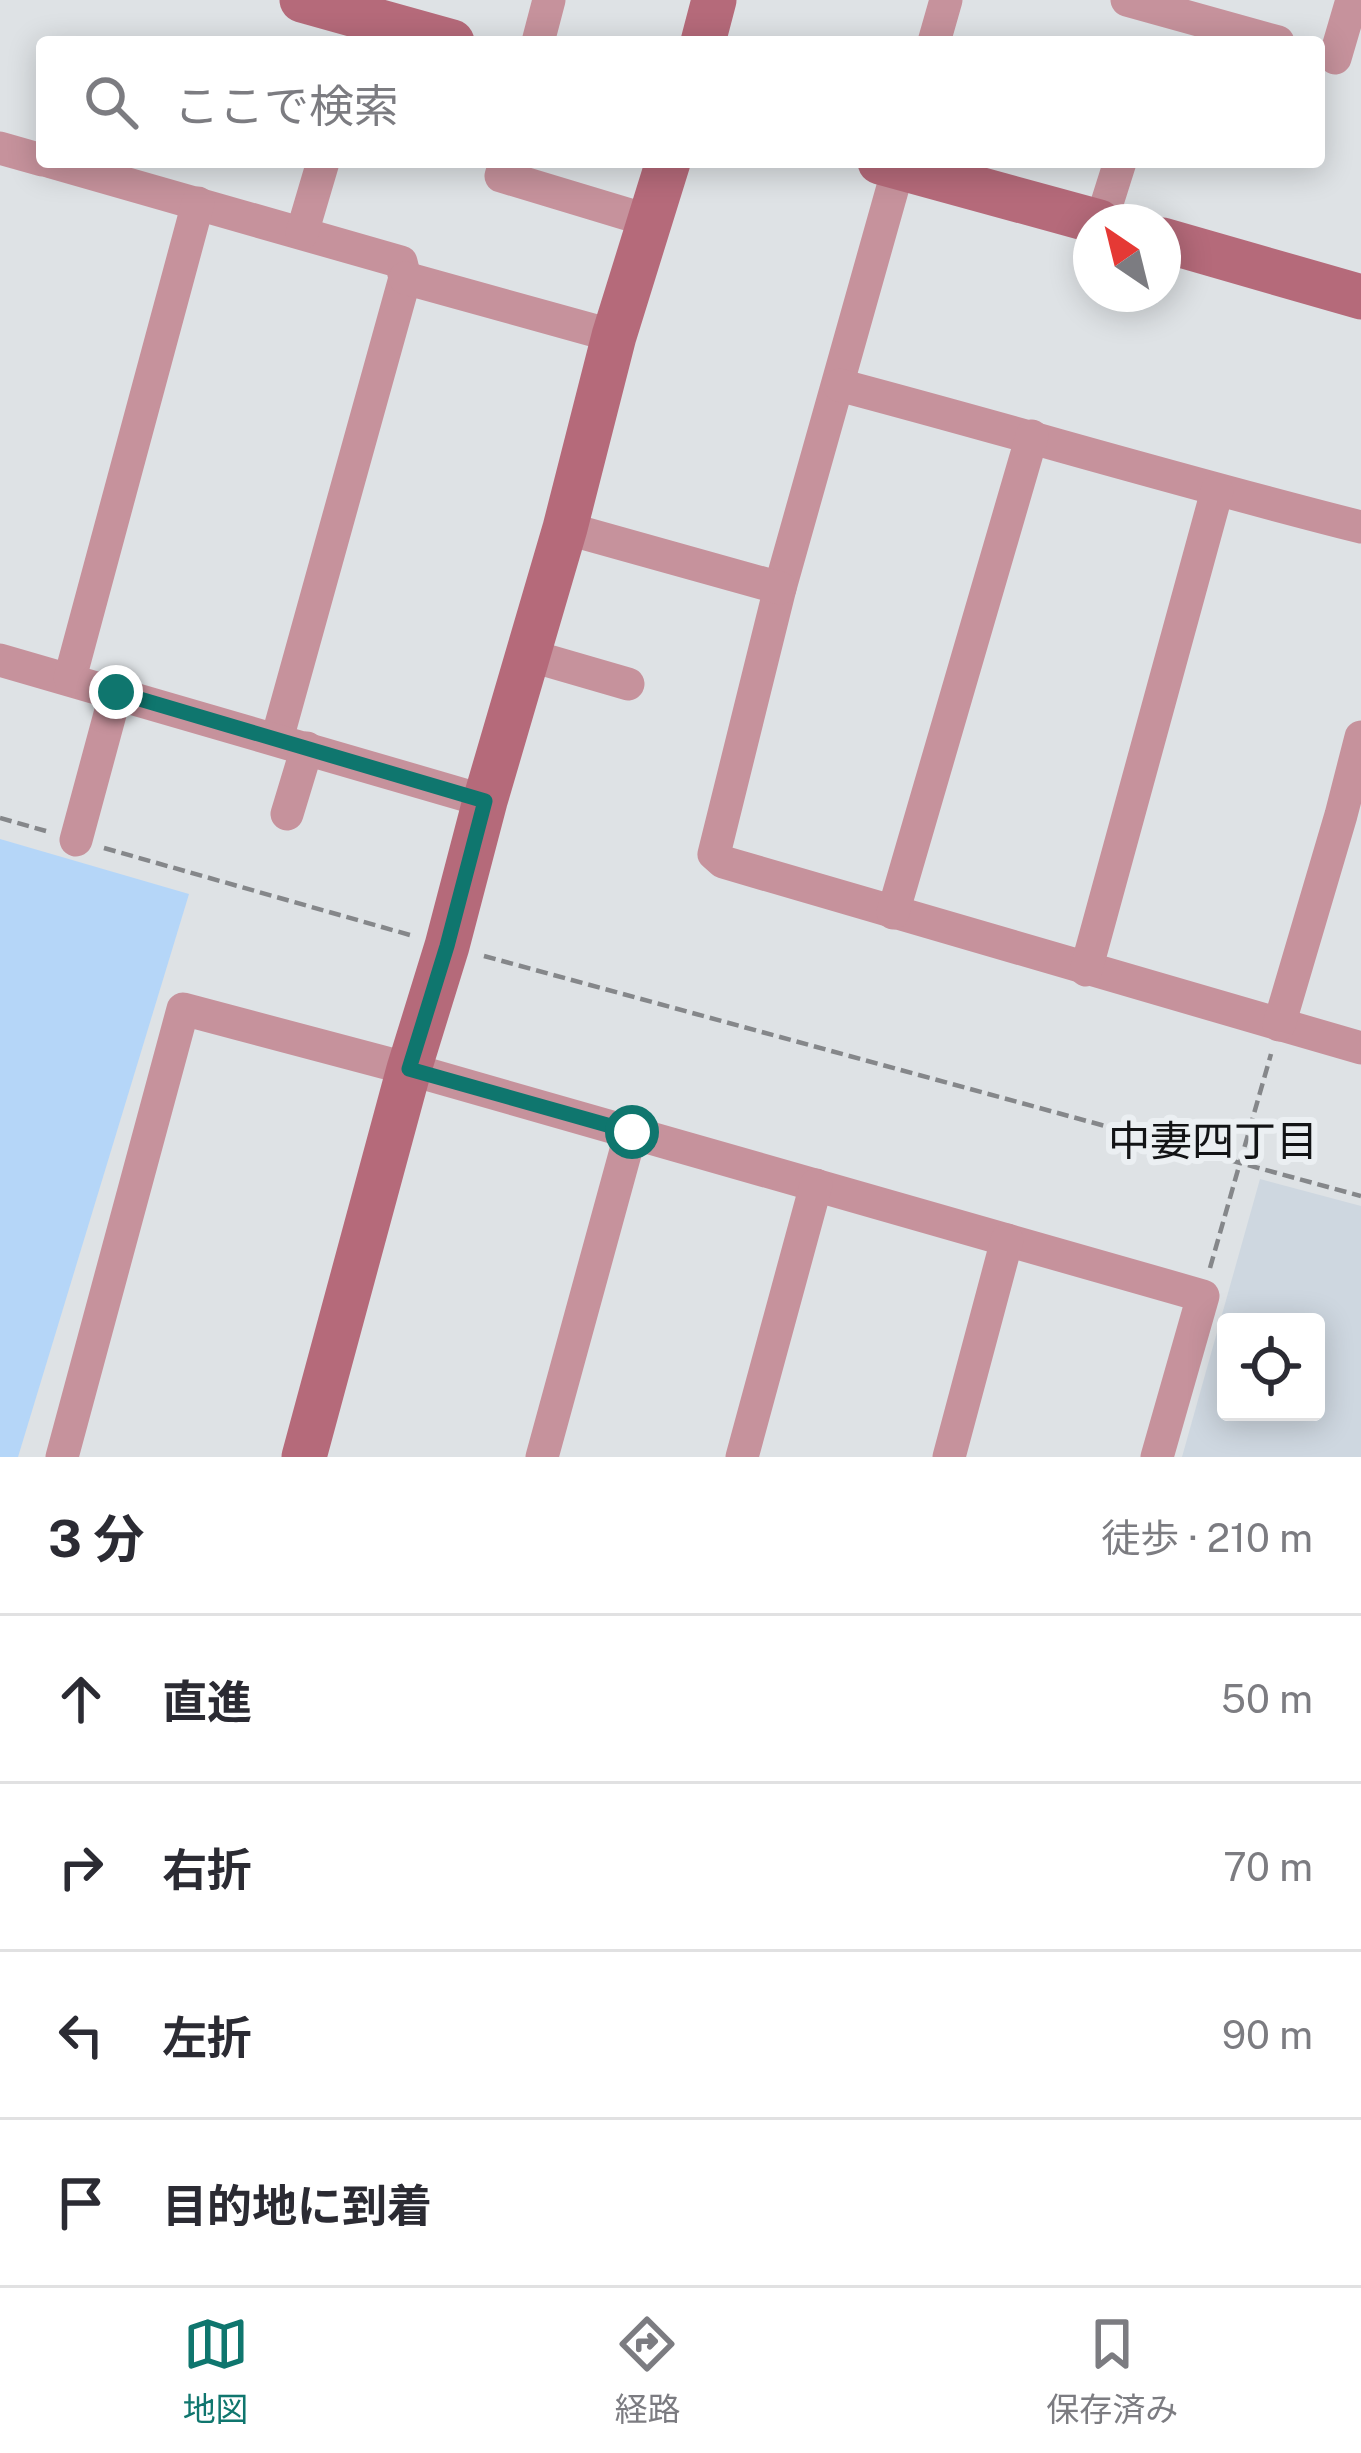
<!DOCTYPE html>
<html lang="ja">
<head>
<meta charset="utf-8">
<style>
  :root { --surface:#fff; --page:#f7f7f7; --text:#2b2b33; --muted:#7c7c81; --line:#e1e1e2; --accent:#0f766e }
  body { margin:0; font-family:"Public Sans","Noto Sans JP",sans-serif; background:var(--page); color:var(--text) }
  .controls { position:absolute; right:36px; bottom:36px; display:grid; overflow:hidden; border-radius:12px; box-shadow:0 6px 30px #0003 }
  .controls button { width:108px; height:108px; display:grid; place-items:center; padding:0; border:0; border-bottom:3px solid var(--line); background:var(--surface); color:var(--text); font:60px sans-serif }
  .compass { position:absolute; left:1073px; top:204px; width:108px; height:108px; border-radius:50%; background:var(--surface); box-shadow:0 6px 30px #0003; rotate:325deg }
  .stop { position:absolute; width:36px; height:36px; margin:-27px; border:9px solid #0f766e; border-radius:50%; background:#fff }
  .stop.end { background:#0f766e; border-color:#fff; box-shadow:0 3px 12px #0008 }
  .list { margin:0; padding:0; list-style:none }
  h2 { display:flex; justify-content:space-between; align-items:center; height:156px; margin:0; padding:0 48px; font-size:51px }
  h2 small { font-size:39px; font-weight:400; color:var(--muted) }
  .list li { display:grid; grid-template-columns:78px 1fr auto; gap:36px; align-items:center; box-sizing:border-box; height:168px; padding:0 48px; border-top:3px solid var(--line) }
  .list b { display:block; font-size:45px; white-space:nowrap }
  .list em { font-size:39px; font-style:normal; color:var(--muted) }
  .icon { flex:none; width:66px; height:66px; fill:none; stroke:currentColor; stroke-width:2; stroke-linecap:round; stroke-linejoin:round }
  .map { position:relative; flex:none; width:1361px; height:1457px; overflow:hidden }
  .search { position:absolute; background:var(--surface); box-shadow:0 6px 30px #0003; left:36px; right:36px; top:36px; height:132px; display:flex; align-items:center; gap:30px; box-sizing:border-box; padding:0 42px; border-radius:12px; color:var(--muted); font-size:45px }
  .sheet { height:828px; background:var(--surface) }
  nav { display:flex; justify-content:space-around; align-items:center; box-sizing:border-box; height:168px; border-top:3px solid var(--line); background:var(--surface); font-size:33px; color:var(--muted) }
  nav a { display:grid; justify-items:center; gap:6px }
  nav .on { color:var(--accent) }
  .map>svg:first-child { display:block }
  .built { fill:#ced7e0; fill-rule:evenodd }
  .green { fill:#b5d6f8 }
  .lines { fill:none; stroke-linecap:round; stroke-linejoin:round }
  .path { stroke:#85878a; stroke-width:4.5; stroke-dasharray:12 6; stroke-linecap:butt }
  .street { stroke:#c6929c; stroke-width:33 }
  .secondary { stroke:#b56a7a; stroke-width:45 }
  .route { stroke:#0f766e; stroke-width:15 }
  .labels { text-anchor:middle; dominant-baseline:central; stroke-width:12; stroke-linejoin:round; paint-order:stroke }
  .neighbourhood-label { font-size:42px; fill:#131416; stroke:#ebeff2 }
</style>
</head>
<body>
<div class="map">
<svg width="1361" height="1457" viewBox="0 0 1361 1457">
  <rect width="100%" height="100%" fill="#dee2e5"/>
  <path class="built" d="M1260,1179L1361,1206V1457H1182ZM1226,1322H1316V1412H1226Z"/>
  <path class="green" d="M0,839L189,894L18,1457H0Z"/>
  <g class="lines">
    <g class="path">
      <path d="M0,818L46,831"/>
      <path d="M104,848L410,935"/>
      <path d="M484,956L1361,1196"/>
      <path d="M1210,1268L1271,1054"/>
    </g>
    <g class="street">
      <path d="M1127,0L1278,42"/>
      <path d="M538,42L549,0"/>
      <path d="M934,42L946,0"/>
      <path d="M1335,58L1352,0"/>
      <path d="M0,148L42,160"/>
      <path d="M51,162L401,262L405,278L277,739"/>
      <path d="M505,162L501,176L650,221"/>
      <path d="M900,162L780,588L714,854L723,862L1361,1048"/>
      <path d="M1101,222L1120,162"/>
      <path d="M302,233L323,162"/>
      <path d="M405,278L614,336"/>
      <path d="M839,385C1013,431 1186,483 1361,527"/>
      <path d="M565,528L780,588"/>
      <path d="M528,655L628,684"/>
      <path d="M0,660L485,801"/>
      <path d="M70,678L198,203"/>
      <path d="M287,814L307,748"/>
      <path d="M76,840L116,692"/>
      <path d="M893,913L1032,436"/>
      <path d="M1086,970L1217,491"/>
      <path d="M1279,1025L1341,815L1361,737"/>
      <path d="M62,1457L183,1009L409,1069L1203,1296L1157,1457"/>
      <path d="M542,1457L631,1132"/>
      <path d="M742,1457L816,1185"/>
      <path d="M949,1457L1007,1240"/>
    </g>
    <g class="secondary">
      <path d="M302,0L452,42"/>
      <path d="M703,42L714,0"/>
      <path d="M880,162L1099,222"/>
      <path d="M1163,240L1361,297"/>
      <path d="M304,1457L409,1069L447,946L485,801L565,528L614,336L668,162"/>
    </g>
  </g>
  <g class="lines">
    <path class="route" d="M116,692L485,801L447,946L409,1069L632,1132"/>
  </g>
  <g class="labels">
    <g class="neighbourhood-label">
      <text x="1213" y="1140">中妻四丁目</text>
    </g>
  </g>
</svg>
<div class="controls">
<button><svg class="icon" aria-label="locate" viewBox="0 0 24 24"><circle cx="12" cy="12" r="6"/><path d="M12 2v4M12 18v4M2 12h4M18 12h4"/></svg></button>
</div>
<svg class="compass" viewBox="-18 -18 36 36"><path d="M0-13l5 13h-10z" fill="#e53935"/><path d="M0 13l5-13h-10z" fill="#7c7c81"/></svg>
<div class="stop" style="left:632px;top:1132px"></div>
<div class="stop end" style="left:116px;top:692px"></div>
<div class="search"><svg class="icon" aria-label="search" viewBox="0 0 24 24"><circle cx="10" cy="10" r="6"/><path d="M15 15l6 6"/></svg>ここで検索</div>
</div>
<section class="sheet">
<h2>3 分<small>徒歩 · 210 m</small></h2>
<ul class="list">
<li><svg class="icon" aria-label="ahead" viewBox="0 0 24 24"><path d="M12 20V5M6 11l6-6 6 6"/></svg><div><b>直進</b></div><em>50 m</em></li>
<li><svg class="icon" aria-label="right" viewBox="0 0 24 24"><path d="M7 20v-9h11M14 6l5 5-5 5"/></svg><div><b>右折</b></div><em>70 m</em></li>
<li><svg class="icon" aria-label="left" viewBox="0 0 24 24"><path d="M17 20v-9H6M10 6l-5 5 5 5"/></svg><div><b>左折</b></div><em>90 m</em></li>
<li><svg class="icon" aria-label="arrive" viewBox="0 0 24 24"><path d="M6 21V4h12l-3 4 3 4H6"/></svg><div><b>目的地に到着</b></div></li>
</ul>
</section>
<nav>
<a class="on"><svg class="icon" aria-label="map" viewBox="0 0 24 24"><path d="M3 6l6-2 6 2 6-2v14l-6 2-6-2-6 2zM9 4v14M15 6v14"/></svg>地図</a>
<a><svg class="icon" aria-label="directions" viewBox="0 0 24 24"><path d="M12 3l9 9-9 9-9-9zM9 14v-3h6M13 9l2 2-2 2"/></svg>経路</a>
<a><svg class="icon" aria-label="saved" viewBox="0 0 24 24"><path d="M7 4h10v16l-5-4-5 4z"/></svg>保存済み</a>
</nav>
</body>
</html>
